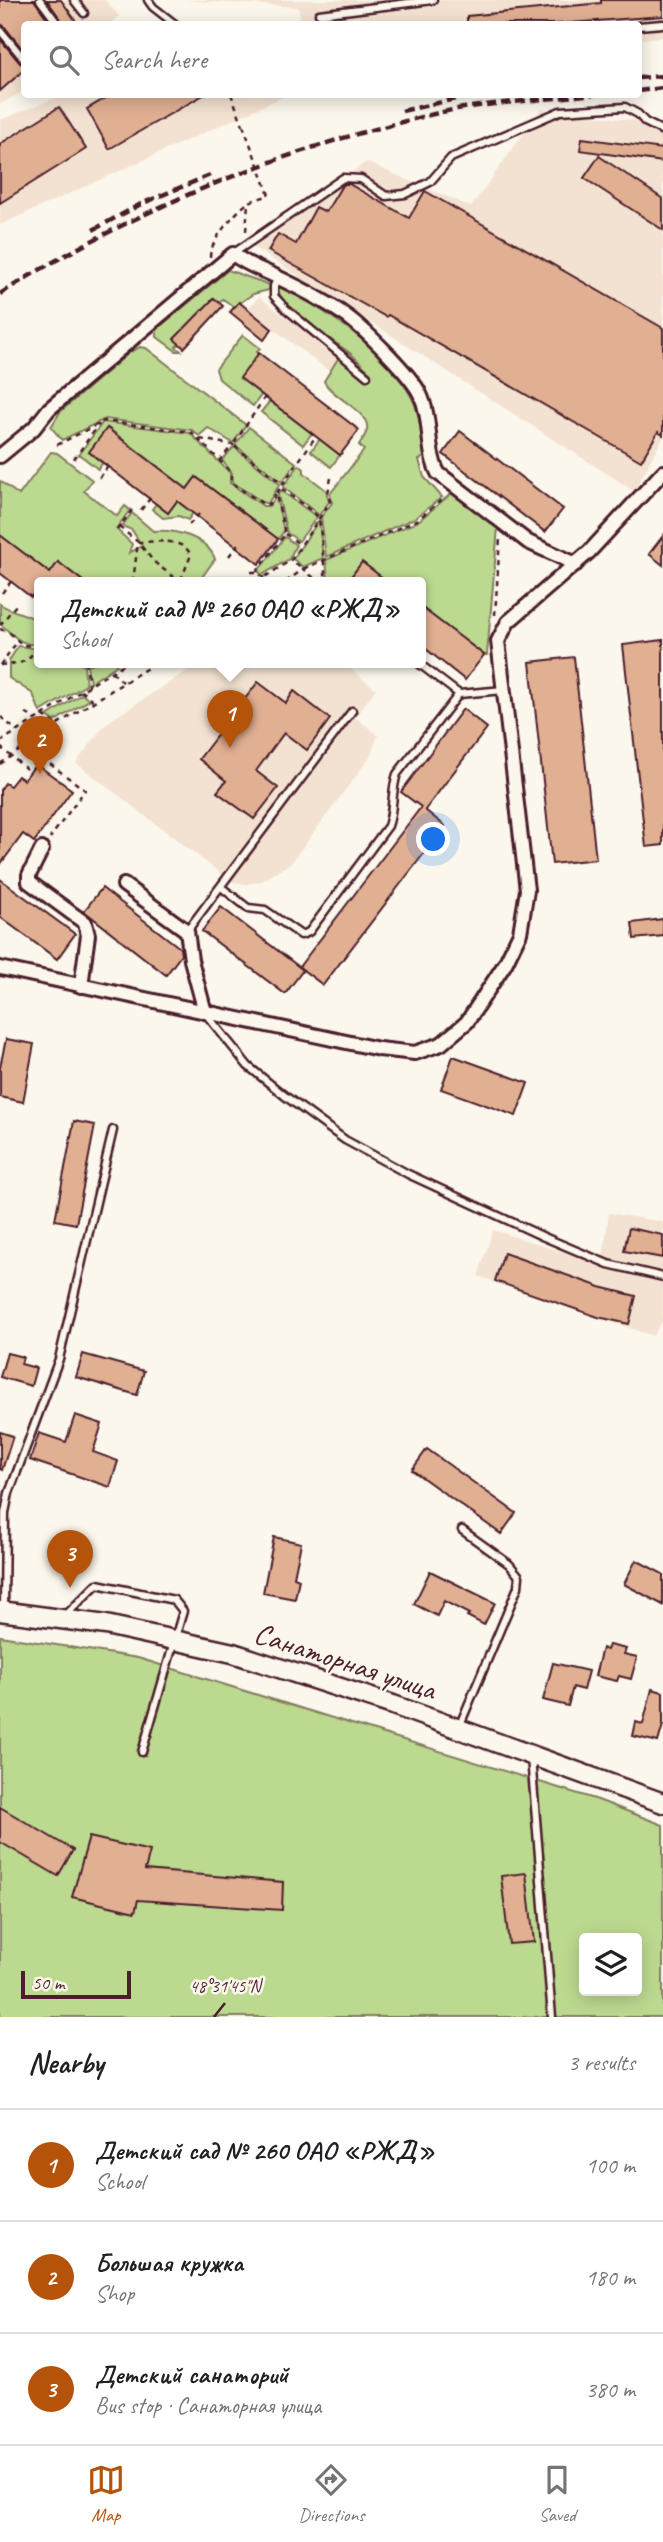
<!DOCTYPE html>
<html lang="en">
<head>
<meta charset="utf-8">
<style>
  :root { --surface:#fff; --page:#f6f6f6; --text:#202124; --muted:#757577; --line:#e0e0e0; --accent:#b45309 }
  body { margin:0; font-family:Caveat,sans-serif; background:var(--page); color:var(--text) }
  .controls { position:absolute; right:21px; bottom:21px; display:grid; overflow:hidden; border-radius:7px; box-shadow:0 4px 18px #0003 }
  .controls button { width:63px; height:63px; display:grid; place-items:center; padding:0; border:0; border-bottom:2px solid var(--line); background:var(--surface); color:var(--text); font:35px sans-serif }
  .scale { position:absolute; left:21px; bottom:18px; width:110px; box-sizing:border-box; padding-left:7px; border:4px solid #4a1f2b; border-top:0; font-size:19px; line-height:24px; white-space:nowrap; color:#4a1f2b; -webkit-text-stroke:5px #fbf7ec; paint-order:stroke }
  .you { position:absolute; left:434px; top:840px; width:24px; height:24px; margin:-18px; border:5px solid #fff; border-radius:50%; background:#1a73e8; box-shadow:0 0 0 10px #1a73e833 }
  .badge { display:grid; place-items:center; width:46px; height:46px; border-radius:50%; background:var(--accent); color:#fff; font-size:23px; font-weight:700 }
  .pin { position:absolute; translate:-50% -58px; filter:drop-shadow(0 2px 4px #0008) }
  .pin::after { content:''; position:absolute; top:37px; width:24px; height:21px; background:inherit; clip-path:polygon(0 0,100% 0,50% 100%) }
  .popup { position:absolute; left:34px; top:577px; width:392px; height:91px; box-sizing:border-box; display:grid; place-content:center; border-radius:7px; background:var(--surface); filter:drop-shadow(0 2px 5px #0005); font-size:23px; white-space:nowrap; color:var(--muted) }
  .popup b { font-size:26px; color:var(--text) }
  .popup::after { content:''; position:absolute; left:50%; top:100%; margin-left:-14px; border:14px solid transparent; border-top-color:var(--surface) }
  .list { margin:0; padding:0; list-style:none }
  h2 { display:flex; justify-content:space-between; align-items:center; height:91px; margin:0; padding:0 28px; font-size:30px }
  h2 small { font-size:23px; font-weight:400; color:var(--muted) }
  .list li { display:grid; grid-template-columns:46px 1fr auto; gap:21px; align-items:center; box-sizing:border-box; height:112px; padding:0 28px; border-top:2px solid var(--line) }
  .list b { display:block; font-size:26px; white-space:nowrap }
  .list p { margin:0; font-size:23px; white-space:nowrap; color:var(--muted) }
  .list em { font-size:23px; font-style:normal; color:var(--muted) }
  .icon { flex:none; width:38px; height:38px; fill:none; stroke:currentColor; stroke-width:2; stroke-linecap:round; stroke-linejoin:round }
  .map { position:relative; flex:none; width:663px; height:2017px; overflow:hidden }
  .search { position:absolute; background:var(--surface); box-shadow:0 4px 18px #0003; left:21px; right:21px; top:21px; height:77px; display:flex; align-items:center; gap:18px; box-sizing:border-box; padding:0 24px; border-radius:7px; color:var(--muted); font-size:26px }
  .sheet { height:427px; background:var(--surface) }
  nav { display:flex; justify-content:space-around; align-items:center; box-sizing:border-box; height:98px; border-top:2px solid var(--line); background:var(--surface); font-size:19px; color:var(--muted) }
  nav a { display:grid; justify-items:center; gap:4px }
  nav .on { color:var(--accent) }
  .map>svg:first-child { display:block }
  .built { fill:#f3e2d1 }
  .green { fill:#bcd990; stroke:#837c5e; stroke-width:2; fill-rule:evenodd }
  .building { fill:#e1b093; stroke:#4a1f2b; stroke-width:2 }
  .lines { fill:none; stroke-linecap:round; stroke-linejoin:round }
  .lane-casing { stroke:#4a1f2b; stroke-width:11 }
  .street-casing { stroke:#4a1f2b; stroke-width:18 }
  .secondary-casing { stroke:#4a1f2b; stroke-width:23 }
  .path { stroke:#4a1f2b; stroke-width:2.5; stroke-dasharray:5 5; stroke-linecap:butt }
  .lane { stroke:#fbf7ec; stroke-width:6 }
  .street { stroke:#fbf7ec; stroke-width:12 }
  .secondary { stroke:#fbf7ec; stroke-width:18 }
  .rail { stroke:#4a1f2b; stroke-width:4.5; stroke-dasharray:10 5; stroke-linecap:butt }
  .path-bridge { stroke:#4a1f2b; stroke-width:2.5; stroke-dasharray:5 5; stroke-linecap:butt }
  .ticks { fill:none; stroke:#4a1f2b; stroke-width:2.5 }
  .labels { text-anchor:middle; dominant-baseline:central; stroke-width:5; stroke-linejoin:round; paint-order:stroke }
  .street-label { font-size:30px; fill:#4a1f2b; stroke:#fbf7ec }
  .ticks-label { font-size:18px; text-anchor:middle; fill:#4a1f2b; stroke:#fbf7ec; stroke-width:5; stroke-linejoin:round; paint-order:stroke }
</style>
</head>
<body>
<div class="map">
<svg width="663" height="2017" viewBox="0 0 663 2017">
  <rect width="100%" height="100%" fill="#fbf7ec"/>
  <filter id="ink" filterUnits="userSpaceOnUse"><feTurbulence type="fractalNoise" baseFrequency=".0143" numOctaves="2"/><feDisplacementMap in="SourceGraphic" scale="14" xChannelSelector="R" yChannelSelector="G"/><feConvolveMatrix kernelMatrix="1 2 1 2 8 2 1 2 1" color-interpolation-filters="sRGB"/></filter>
  <g filter="url(#ink)">
    <g class="built">
      <path d="M0,0H105L119,16L110,24H24V91L0,104Z"/>
      <path d="M182,0H663V37L639,39L638,24H302L298,7Z"/>
      <path d="M63,95H287L0,225V120Z"/>
      <path d="M541,109L663,124V438L634,491L250,245L366,162L471,207Z"/>
      <path d="M259,297L339,357L329,371L247,309Z"/>
      <path d="M201,662H341L376,689L355,717L378,735L370,757L291,863L262,881L247,884L232,882L76,763L103,727L111,720Z"/>
      <path d="M609,1213L663,1222V1320L653,1336L478,1276L493,1230L602,1264Z"/>
    </g>
    <g class="green">
      <path d="M228,270L270,285L269,290L253,294L234,307L223,299L219,302L214,298L175,339L179,344L176,347L181,351H176L157,337V329Z"/>
      <path d="M278,287L287,289C334,317 385,348 412,398C421,415 421,439 424,457L419,460L424,477L442,497L415,518L326,557L321,517L332,503L330,494L364,450L359,445C361,441 366,435 367,430C371,412 331,397 324,381L339,357L365,380L371,373C364,367 358,360 351,354C334,340 278,310 278,287Z"/>
      <path d="M243,335L260,348L257,351L262,394L253,406L219,379L216,369Z"/>
      <path d="M140,347L146,348L246,425L233,443L208,428L199,436L192,430L105,419L62,440L51,427L60,412L130,352Z"/>
      <path d="M270,401L312,433L303,445L261,412Z"/>
      <path d="M103,422L190,433L230,473V483L263,506H269L276,497L284,531L278,539L196,477L187,489L108,428L89,452L101,462L105,460L98,469L79,454Z"/>
      <path d="M249,427L296,463L282,482L235,445Z"/>
      <path d="M320,439L340,455L331,467L311,451Z"/>
      <path d="M234,447L280,484L268,503H264L232,482V473L222,460Z"/>
      <path d="M51,452L57,453L92,480L84,491L117,516L125,506L130,510L116,529L132,544L129,553L142,546L132,530L122,526L132,513L153,531C174,529 207,537 215,559L202,577L208,582H84L58,562L50,573L0,535V481L19,495Z"/>
      <path d="M299,465L304,469V473L326,490L329,502L319,515L283,487Z"/>
      <path d="M280,490L317,517L299,541L287,533L278,495Z"/>
      <path d="M452,493L498,527L487,655H484L421,607V582H388L362,563L347,582H328L326,560L417,522Z"/>
      <path d="M177,501L193,513L188,520L179,516L163,518L152,509L156,504L168,513Z"/>
      <path d="M319,520L323,558L303,567L293,559Z"/>
      <path d="M285,537L296,545L289,559L262,575L258,571Z"/>
      <path d="M0,604C13,613 28,613 39,622V644C21,647 13,634 0,624Z"/>
      <path d="M18,646L39,649V662H78L84,666L86,685L40,712L33,694L9,678V661Z"/>
      <path d="M97,662H114L117,665L90,683L87,665Z"/>
      <path d="M82,694L89,700L55,721L47,716Z"/>
      <path d="M0,1636L138,1658L598,1800L663,1825V2017H0ZM584,1938H637V1991H584Z"/>
    </g>
    <g class="building">
      <path d="M0,0H34L51,24H24V51L4,26L0,24Z"/>
      <path d="M47,0H61L78,24H64Z"/>
      <path d="M601,0H663V16L557,24H467V16L601,3Z"/>
      <path d="M0,39L20,63L24,65V70L0,91Z"/>
      <path d="M113,94H205L109,149L87,109Z"/>
      <path d="M59,107L86,149L0,203V144Z"/>
      <path d="M582,138L663,149V162L580,150Z"/>
      <path d="M599,156L663,199V230L584,178Z"/>
      <path d="M345,184H349L409,218L425,191L663,328V435L658,432L641,461L388,315L386,317L268,251L278,234L296,244L316,207L326,212L341,187Z"/>
      <path d="M214,298L223,306L184,348L174,339Z"/>
      <path d="M239,302L272,329L264,340L230,312Z"/>
      <path d="M259,353L359,430L340,455L240,378Z"/>
      <path d="M107,428L187,489L196,477L278,539L259,564L177,501L168,513L89,452Z"/>
      <path d="M460,431L563,509L545,532L443,454Z"/>
      <path d="M0,535L50,573L58,562L84,582H39V586L31,597L0,573Z"/>
      <path d="M663,536V565L649,554Z"/>
      <path d="M362,562L388,582H347Z"/>
      <path d="M421,607L484,655L465,680L421,645Z"/>
      <path d="M663,640V845L646,847L623,645Z"/>
      <path d="M574,657L596,859L552,864L530,662Z"/>
      <path d="M258,682L286,703L294,691L330,719L307,750L284,733L256,771L278,788L254,819L217,792L226,781L199,759Z"/>
      <path d="M463,709L487,728L425,810L445,826L323,985L299,967L421,807L401,792Z"/>
      <path d="M36,764L72,790L34,842L23,834L0,865V790L5,783L10,786L18,776L24,780Z"/>
      <path d="M0,879L75,934L57,959L0,917Z"/>
      <path d="M102,888L180,948L181,955L166,975L84,911Z"/>
      <path d="M221,907L303,970L285,994L202,931Z"/>
      <path d="M663,919V936L634,939L632,923Z"/>
      <path d="M6,1039L34,1044L23,1102L0,1097V1067Z"/>
      <path d="M453,1056L528,1083L516,1116L441,1089Z"/>
      <path d="M74,1121L95,1125L76,1224L55,1220Z"/>
      <path d="M629,1228L663,1235V1258L624,1251Z"/>
      <path d="M504,1253L600,1287L636,1296L629,1324L598,1317L495,1281Z"/>
      <path d="M7,1353L23,1357L21,1364L36,1368L31,1386L0,1377Z"/>
      <path d="M83,1354L144,1371L137,1395L76,1377Z"/>
      <path d="M75,1415L102,1424L93,1452L118,1461L110,1487L30,1460L39,1433L66,1442Z"/>
      <path d="M0,1432L13,1436L2,1470L0,1469Z"/>
      <path d="M427,1449L516,1513L501,1534L412,1470Z"/>
      <path d="M274,1537L301,1543L294,1577L299,1579L295,1599L263,1593Z"/>
      <path d="M636,1560L663,1574V1605L624,1584Z"/>
      <path d="M430,1571L495,1603L484,1625L467,1616L469,1614L444,1601L437,1616L414,1604Z"/>
      <path d="M609,1645L626,1649L624,1654L637,1657L631,1679L619,1676L617,1681L595,1676L602,1648L607,1650Z"/>
      <path d="M553,1663L588,1671L583,1690L573,1687L568,1706L543,1700Z"/>
      <path d="M652,1689L663,1692V1725L658,1742L633,1736L636,1722L643,1724Z"/>
      <path d="M0,1807L73,1850L58,1876L0,1842Z"/>
      <path d="M89,1837L150,1851L145,1870L283,1882L282,1910L138,1900L135,1912L72,1897Z"/>
      <path d="M526,1873L534,1942L509,1944L501,1876Z"/>
    </g>
    <g class="lines">
      <defs>
        <g id="lane">
          <path d="M40,0L58,24"/>
          <path d="M74,0L84,13"/>
          <path d="M148,0L153,7L175,24"/>
          <path d="M319,14L433,0"/>
          <path d="M638,26L663,24"/>
          <path d="M0,30L24,59"/>
          <path d="M234,253L343,178L361,179L386,196L405,194L430,182L451,158L560,111L625,107L638,114L645,122L663,131"/>
          <path d="M278,277L274,286V296L286,309L367,376"/>
          <path d="M417,662L459,694L504,690"/>
          <path d="M221,887L248,908L265,910L301,935L309,932L388,826C394,809 391,791 397,774L459,694"/>
          <path d="M187,931L352,711"/>
          <path d="M206,1014L248,1066L285,1096L345,1140L408,1174L544,1237L608,1264L663,1277"/>
          <path d="M4,1610L5,1513L9,1493L59,1359L113,1130"/>
          <path d="M65,1616L97,1584L174,1600L183,1611L142,1752"/>
          <path d="M459,1727L518,1587L519,1576L509,1564L462,1530"/>
          <path d="M531,1757L552,2017"/>
        </g>
        <g id="street">
          <path d="M0,456L34,428L49,409L233,254C248,266 264,270 281,279C302,289 323,300 342,313C361,325 411,375 420,394C432,419 426,449 438,473L528,542L576,564"/>
          <path d="M42,849L29,875V882L85,923L88,935L81,986"/>
          <path d="M124,885L187,931L191,960L205,1012"/>
          <path d="M0,968L379,1049L415,1053L441,1044L467,1022L505,964L520,933L527,890L498,641L508,622L589,552L663,472"/>
        </g>
        <path id="secondary" d="M0,1611L106,1625L233,1653L393,1705L663,1803"/>
      </defs>
      <use href="#lane" class="lane-casing"/>
      <use href="#street" class="street-casing"/>
      <use href="#secondary" class="secondary-casing"/>
      <g class="path">
        <path d="M231,94L243,125"/>
        <path d="M246,231L248,203"/>
        <path d="M210,257C210,241 235,212 248,203C254,199 263,198 269,195L264,181"/>
        <path d="M265,397L233,445L283,484"/>
        <path d="M200,439L233,445L219,461"/>
        <path d="M57,445L104,421L191,432L231,472V483L265,505L269,504L276,494"/>
        <path d="M74,459L99,424"/>
        <path d="M99,478L110,464"/>
        <path d="M331,478L328,493L330,502L291,560L303,569L417,520L445,497"/>
        <path d="M282,489L319,517L326,582"/>
        <path d="M141,510L152,496"/>
        <path d="M189,525L199,514"/>
        <path d="M119,527L138,542L154,562L180,582"/>
        <path d="M117,530L135,506"/>
        <path d="M285,534L301,545"/>
        <path d="M229,556L238,544"/>
        <path d="M251,572H256L269,582"/>
        <path d="M256,572L285,534L276,494L316,436"/>
        <path d="M133,582L138,542C156,542 182,537 191,555L180,582"/>
        <path d="M257,582L291,560"/>
        <path d="M286,582L303,569L319,582"/>
        <path d="M2,593L13,579"/>
        <path d="M495,615L500,538"/>
        <path d="M0,625L16,605"/>
        <path d="M0,629L9,632L22,645L39,646"/>
        <path d="M86,662L89,686"/>
        <path d="M0,665C20,663 25,666 37,647"/>
        <path d="M0,665L17,642"/>
        <path d="M112,672L124,683"/>
        <path d="M81,691L94,701"/>
        <path d="M26,713L35,720"/>
        <path d="M43,715L56,725"/>
        <path d="M1,717L17,731"/>
        <path d="M0,742L127,662"/>
        <path d="M26,746L85,790L50,838"/>
        <path d="M0,747L30,772"/>
        <path d="M0,764L56,725L157,662"/>
      </g>
      <use href="#lane" class="lane"/>
      <use href="#street" class="street"/>
      <use href="#secondary" class="secondary"/>
      <g class="rail">
        <path d="M638,78L663,76"/>
        <path d="M638,91L663,88"/>
        <path d="M402,111L455,99L488,94"/>
        <path d="M93,230L141,204L210,175"/>
        <path d="M0,294C112,223 237,168 364,132C395,124 426,115 457,109C502,102 549,99 595,94"/>
      </g>
      <path class="path-bridge" d="M243,125L264,181"/>
    </g>
  </g>
  <path class="ticks" d="M214,2017L225,2003"/>
  <g class="labels">
    <g class="street-label">
      <text transform="translate(345 1661) rotate(18)">Санаторная улица</text>
    </g>
  </g>
  <g class="ticks-label">
    <text x="225" y="1992">48°31'45"N</text>
  </g>
</svg>
<div class="controls">
<button><svg class="icon" aria-label="layers" viewBox="0 0 24 24"><path d="M12 4l9 5-9 5-9-5zM3 14l9 5 9-5"/></svg></button>
</div>
<div class="scale">50 m</div>
<div class="you"></div>
<div class="pin badge" style="left:230px;top:748px">1</div>
<div class="popup"><b>Детский сад № 260 ОАО «РЖД»</b>School</div>
<div class="pin badge" style="left:40px;top:774px">2</div>
<div class="pin badge" style="left:70px;top:1588px">3</div>
<div class="search"><svg class="icon" aria-label="search" viewBox="0 0 24 24"><circle cx="10" cy="10" r="6"/><path d="M15 15l6 6"/></svg>Search here</div>
</div>
<section class="sheet">
<h2>Nearby<small>3 results</small></h2>
<ul class="list">
<li><span class="badge">1</span><div><b>Детский сад № 260 ОАО «РЖД»</b><p>School</p></div><em>100 m</em></li>
<li><span class="badge">2</span><div><b>Большая кружка</b><p>Shop</p></div><em>180 m</em></li>
<li><span class="badge">3</span><div><b>Детский санаторий</b><p>Bus stop · Санаторная улица</p></div><em>380 m</em></li>
</ul>
</section>
<nav>
<a class="on"><svg class="icon" aria-label="map" viewBox="0 0 24 24"><path d="M3 6l6-2 6 2 6-2v14l-6 2-6-2-6 2zM9 4v14M15 6v14"/></svg>Map</a>
<a><svg class="icon" aria-label="directions" viewBox="0 0 24 24"><path d="M12 3l9 9-9 9-9-9zM9 14v-3h6M13 9l2 2-2 2"/></svg>Directions</a>
<a><svg class="icon" aria-label="saved" viewBox="0 0 24 24"><path d="M7 4h10v16l-5-4-5 4z"/></svg>Saved</a>
</nav>
</body>
</html>
